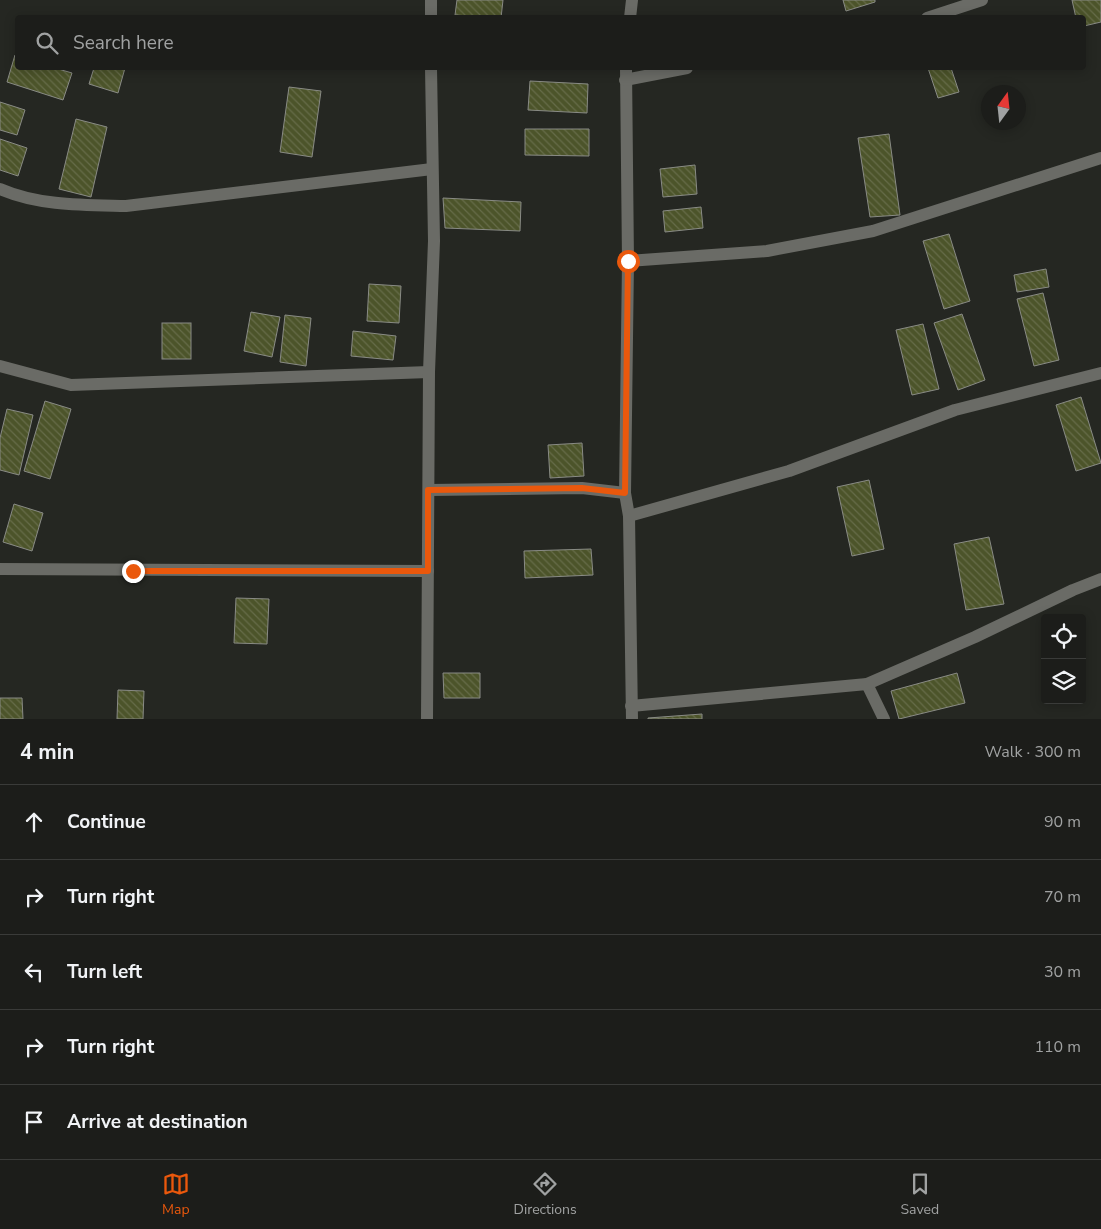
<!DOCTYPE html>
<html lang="en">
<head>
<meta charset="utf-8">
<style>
  :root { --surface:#1c1d1a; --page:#252623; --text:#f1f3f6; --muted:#a0a2a2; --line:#3a3b39; --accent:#ea580c }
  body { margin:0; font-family:"Nunito Sans",sans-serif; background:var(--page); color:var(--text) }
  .controls { position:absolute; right:15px; bottom:15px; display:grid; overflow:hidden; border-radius:5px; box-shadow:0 2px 12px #0003 }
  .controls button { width:45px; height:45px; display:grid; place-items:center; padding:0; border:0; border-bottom:1px solid var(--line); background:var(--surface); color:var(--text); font:25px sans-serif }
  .compass { position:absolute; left:981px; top:85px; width:45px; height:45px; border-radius:50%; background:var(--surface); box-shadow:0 2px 12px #0003; rotate:15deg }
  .stop { position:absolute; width:15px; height:15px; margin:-11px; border:4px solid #ea580c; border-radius:50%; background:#fff }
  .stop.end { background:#ea580c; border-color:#fff; box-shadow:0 1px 5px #0008 }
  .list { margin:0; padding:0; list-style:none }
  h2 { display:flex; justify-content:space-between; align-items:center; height:65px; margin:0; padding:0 20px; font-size:21px }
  h2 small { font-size:16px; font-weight:400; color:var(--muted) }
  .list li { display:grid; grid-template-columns:32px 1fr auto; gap:15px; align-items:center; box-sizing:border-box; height:75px; padding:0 20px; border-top:1px solid var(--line) }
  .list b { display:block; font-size:19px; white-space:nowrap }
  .list em { font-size:16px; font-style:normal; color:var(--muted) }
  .icon { flex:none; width:28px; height:28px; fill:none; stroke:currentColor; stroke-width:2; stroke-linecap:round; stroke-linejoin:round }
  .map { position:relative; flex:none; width:1101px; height:719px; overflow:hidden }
  .search { position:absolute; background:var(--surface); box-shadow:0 2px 12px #0003; left:15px; right:15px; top:15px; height:55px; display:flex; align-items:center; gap:12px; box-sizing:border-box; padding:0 18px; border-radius:5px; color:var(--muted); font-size:19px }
  .sheet { height:440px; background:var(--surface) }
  nav { display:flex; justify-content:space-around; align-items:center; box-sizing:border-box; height:70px; border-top:1px solid var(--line); background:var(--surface); font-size:14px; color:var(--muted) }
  nav a { display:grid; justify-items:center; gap:2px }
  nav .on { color:var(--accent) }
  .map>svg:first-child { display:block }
  .building { fill:url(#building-back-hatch); stroke:#898b85 }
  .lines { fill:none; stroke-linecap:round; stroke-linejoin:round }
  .street { stroke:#6a6b66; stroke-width:12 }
  .route { stroke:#ea580c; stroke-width:6 }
</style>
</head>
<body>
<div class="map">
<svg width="1101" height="719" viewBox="0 0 1101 719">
  <defs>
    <pattern id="building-back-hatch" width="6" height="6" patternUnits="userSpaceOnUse" patternTransform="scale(1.25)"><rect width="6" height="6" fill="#4c542a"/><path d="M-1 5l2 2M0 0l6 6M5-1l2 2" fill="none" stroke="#666c49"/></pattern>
  </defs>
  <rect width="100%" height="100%" fill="#252722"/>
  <g class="building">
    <path d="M457,0H503L501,18L455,15Z"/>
    <path d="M843,0H875V2L846,11Z"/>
    <path d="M1072,0H1101V22L1084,26V18H1076Z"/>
    <path d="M15,55L18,56V68H55L72,73L63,100L7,82Z"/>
    <path d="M94,68H125L118,93L89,84Z"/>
    <path d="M928,68H951L959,92L938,98Z"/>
    <path d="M530,81L588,84L587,113L528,110Z"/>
    <path d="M289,87L321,91L312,157L280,152Z"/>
    <path d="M0,102L25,110L17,135L0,130Z"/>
    <path d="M76,119L107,127L91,197L59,189Z"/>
    <path d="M525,129H589V156L525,155Z"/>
    <path d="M889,134L900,215L870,217L858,138Z"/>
    <path d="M0,139L27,148L18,176L0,170Z"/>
    <path d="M695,165L697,194L663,197L660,169Z"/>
    <path d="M443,198L521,202L520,231L445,228Z"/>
    <path d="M701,207L703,228L665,232L663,211Z"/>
    <path d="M949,234L970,301L944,309L923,241Z"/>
    <path d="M1046,269L1049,287L1017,292L1014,275Z"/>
    <path d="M369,284L401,286L399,323L367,321Z"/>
    <path d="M1043,293L1059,360L1034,366L1017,299Z"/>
    <path d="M251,312L280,317L272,357L244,351Z"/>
    <path d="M962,314L985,380L958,390L934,323Z"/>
    <path d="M285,315L311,318L306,366L280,362Z"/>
    <rect x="162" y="323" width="29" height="36"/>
    <path d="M923,324L939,389L912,395L896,330Z"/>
    <path d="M353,331L396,336L393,360L351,356Z"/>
    <path d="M1081,397L1101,463L1076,471L1056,405Z"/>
    <path d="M45,401L71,409L50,479L24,471Z"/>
    <path d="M7,409L33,415L19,475L0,470V438Z"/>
    <path d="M582,443L584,476L550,478L548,445Z"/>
    <path d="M869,480L884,549L852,556L837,487Z"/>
    <path d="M14,504L43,513L32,551L3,542Z"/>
    <path d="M989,537L1004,604L966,610L954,544Z"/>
    <path d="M591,549L593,575L525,578L524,551Z"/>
    <path d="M236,598L269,599L267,644L234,643Z"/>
    <path d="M443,673H480V698H444Z"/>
    <path d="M957,673L965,703L899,719L891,691Z"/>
    <path d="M118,690L144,691L143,719H117Z"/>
    <path d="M0,698H22L23,719H0Z"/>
    <path d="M702,714V719H648V718Z"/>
  </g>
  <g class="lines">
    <g class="street">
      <path d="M431,0V18"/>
      <path d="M630,18L632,0"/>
      <path d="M927,18L982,0"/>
      <path d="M626,68L628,261L625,493L629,516L632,719"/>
      <path d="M625,80L687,68"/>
      <path d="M0,189C39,206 84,205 126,206L432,169"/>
      <path d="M628,261L767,251L873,231L1101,158"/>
      <path d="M0,366L71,385L429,372"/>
      <path d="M429,490L582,488L625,493"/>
      <path d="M629,516L789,471L955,410L1101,373"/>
      <path d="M0,569L428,571"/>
      <path d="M867,684L884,719"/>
      <path d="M631,706L867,684L975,637L1073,590L1101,579"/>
      <path d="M427,719L429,372L434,241L431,68"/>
    </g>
  </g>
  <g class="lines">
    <path class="route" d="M133,571H428V490L582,488L625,493L628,261"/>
  </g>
</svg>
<div class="controls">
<button><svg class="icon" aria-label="locate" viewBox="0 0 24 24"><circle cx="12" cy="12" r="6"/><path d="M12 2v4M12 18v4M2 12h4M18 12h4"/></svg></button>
<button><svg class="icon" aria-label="layers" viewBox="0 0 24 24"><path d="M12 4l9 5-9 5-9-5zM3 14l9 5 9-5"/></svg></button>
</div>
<svg class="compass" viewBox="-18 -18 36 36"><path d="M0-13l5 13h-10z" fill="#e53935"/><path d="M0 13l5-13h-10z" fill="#a0a2a2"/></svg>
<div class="stop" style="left:628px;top:261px"></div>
<div class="stop end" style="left:133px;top:571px"></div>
<div class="search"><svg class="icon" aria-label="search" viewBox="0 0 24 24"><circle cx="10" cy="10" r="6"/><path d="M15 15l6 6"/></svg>Search here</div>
</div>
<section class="sheet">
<h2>4 min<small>Walk · 300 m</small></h2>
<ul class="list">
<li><svg class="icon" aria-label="ahead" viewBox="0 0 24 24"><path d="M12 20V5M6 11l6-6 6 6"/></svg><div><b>Continue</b></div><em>90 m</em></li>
<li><svg class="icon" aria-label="right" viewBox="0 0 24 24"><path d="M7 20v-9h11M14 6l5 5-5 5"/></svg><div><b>Turn right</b></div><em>70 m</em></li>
<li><svg class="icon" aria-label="left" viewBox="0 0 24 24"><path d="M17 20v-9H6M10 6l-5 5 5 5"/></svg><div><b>Turn left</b></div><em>30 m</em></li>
<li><svg class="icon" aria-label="right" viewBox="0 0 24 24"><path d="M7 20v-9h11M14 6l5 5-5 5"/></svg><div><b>Turn right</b></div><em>110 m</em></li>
<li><svg class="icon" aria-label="arrive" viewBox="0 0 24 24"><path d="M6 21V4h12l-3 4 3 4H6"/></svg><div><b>Arrive at destination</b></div></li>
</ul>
</section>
<nav>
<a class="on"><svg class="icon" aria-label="map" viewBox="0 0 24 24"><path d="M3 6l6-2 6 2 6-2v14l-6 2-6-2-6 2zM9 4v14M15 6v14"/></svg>Map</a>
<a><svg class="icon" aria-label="directions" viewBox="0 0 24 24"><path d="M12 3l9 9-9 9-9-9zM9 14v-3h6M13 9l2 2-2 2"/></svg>Directions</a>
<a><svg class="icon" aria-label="saved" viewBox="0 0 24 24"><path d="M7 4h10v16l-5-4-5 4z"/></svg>Saved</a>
</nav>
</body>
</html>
